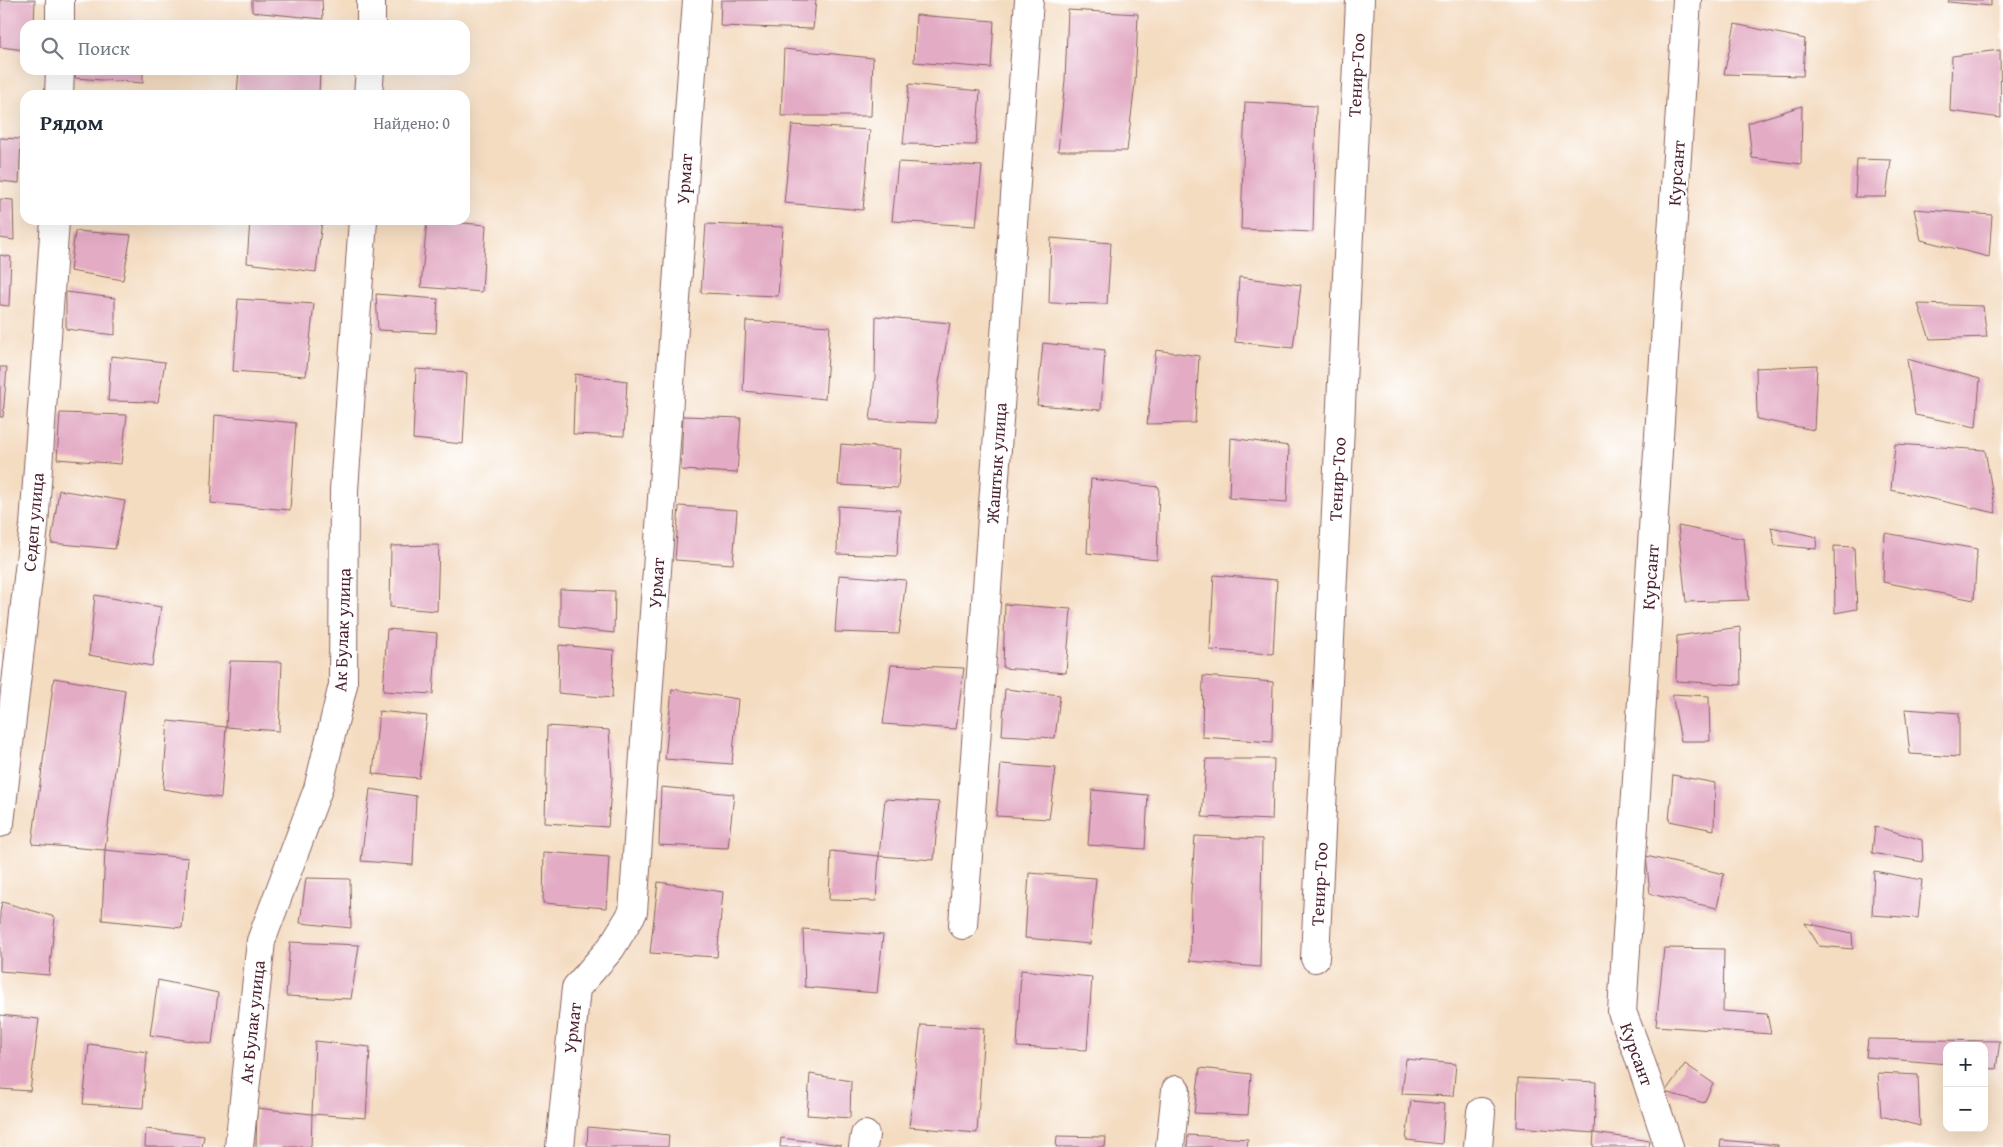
<!DOCTYPE html>
<html lang="ru">
<head>
<meta charset="utf-8">
<style>
  :root { --surface:#fff; --page:#f2f2f3; --text:#1f2937; --muted:#747a83; --line:#e0e1e3 }
  body { margin:0; font-family:"Gentium Book Plus",serif; background:var(--page); color:var(--text) }
  .controls { position:absolute; right:15px; bottom:15px; display:grid; overflow:hidden; border-radius:10px; box-shadow:0 5px 20px #0002 }
  .controls button { width:45px; height:45px; display:grid; place-items:center; padding:0; border:0; border-bottom:1px solid var(--line); background:var(--surface); color:var(--text); font:25px sans-serif }
  .list { margin:0; padding:0; list-style:none }
  h2 { display:flex; justify-content:space-between; align-items:center; height:65px; margin:0; padding:0 20px; font-size:21px }
  h2 small { font-size:16px; font-weight:400; color:var(--muted) }
  .icon { flex:none; width:28px; height:28px; fill:none; stroke:currentColor; stroke-width:2; stroke-linecap:round; stroke-linejoin:round }
  .map { position:relative; flex:none; width:2003px; height:1147px; overflow:hidden }
  .search { position:absolute; background:var(--surface); box-shadow:0 5px 20px #0002; left:20px; top:20px; width:450px; height:55px; display:flex; align-items:center; gap:12px; box-sizing:border-box; padding:0 18px; border-radius:15px; color:var(--muted); font-size:19px }
  .panel { position:absolute; background:var(--surface); box-shadow:0 5px 20px #0002; left:20px; top:90px; width:450px; height:135px; border-radius:15px }
  .map>svg:first-child { display:block }
  .building { fill:#e3abc4 }
  .lines { fill:none; stroke-linecap:round; stroke-linejoin:round }
  .street-casing { stroke:#866160; stroke-width:30 }
  .street { stroke:#fff; stroke-width:28 }
  .labels { text-anchor:middle; dominant-baseline:central; stroke-width:4; stroke-linejoin:round; paint-order:stroke }
  .street-label { font-size:18px; fill:#4a1f2b; stroke:#fff }
</style>
</head>
<body>
<div class="map">
<svg width="2003" height="1147" viewBox="0 0 2003 1147">
  <rect width="100%" height="100%" fill="#fff"/>
  <filter id="ink" filterUnits="userSpaceOnUse"><feTurbulence type="fractalNoise" baseFrequency=".02" numOctaves="2"/><feDisplacementMap in="SourceGraphic" scale="10" xChannelSelector="R" yChannelSelector="G"/><feConvolveMatrix kernelMatrix="1 2 1 2 8 2 1 2 1" color-interpolation-filters="sRGB"/></filter>
  <filter id="wash" filterUnits="userSpaceOnUse"><feTurbulence type="fractalNoise" baseFrequency=".0096" numOctaves="4" result="noise"/><feDisplacementMap in="SourceGraphic" scale="20" xChannelSelector="R" yChannelSelector="G"/><feGaussianBlur stdDeviation="1.12" result="paint"/><feColorMatrix in="noise" values="0 0 0 0 0 0 0 0 0 0 0 0 0 0 0 0 0 1.4 0 .05"/><feComposite in="paint" operator="in"/></filter>
  <g filter="url(#wash)">
    <rect width="100%" height="100%" fill="#f4dcc1"/>
    <g id="blocks">
      <g class="building">
        <path d="M0,0H35L34,25H25V50L0,47Z"/>
        <path d="M252,0H322L323,19L252,12Z"/>
        <path d="M721,0H816L813,29L720,26Z"/>
        <path d="M1949,0H1991V6L1948,2Z"/>
        <path d="M1068,10L1138,14L1135,83L1127,151H1058L1065,80Z"/>
        <path d="M916,15L994,21L991,68L914,62Z"/>
        <path d="M1735,24L1805,39L1803,76L1724,74Z"/>
        <path d="M784,49L873,58L871,116H781Z"/>
        <path d="M2000,50L2001,118L1950,111L1952,56Z"/>
        <path d="M77,70H143V83L75,78Z"/>
        <path d="M239,70H320L319,95L237,94Z"/>
        <path d="M909,84L980,91L976,145L903,144Z"/>
        <path d="M1245,102L1316,106L1313,232L1241,229Z"/>
        <path d="M1802,106L1801,164L1752,158L1748,123Z"/>
        <path d="M792,125L870,130L863,210L784,203Z"/>
        <path d="M0,138L21,139L19,183L0,181Z"/>
        <path d="M1857,159L1891,160L1886,197H1855Z"/>
        <path d="M898,162L982,166L976,226L892,221Z"/>
        <path d="M0,199L13,200L14,240L0,238Z"/>
        <path d="M1914,209L1992,215L1989,257L1921,240Z"/>
        <path d="M250,220H322L316,272L247,263Z"/>
        <path d="M427,220L486,225L482,292L421,287Z"/>
        <path d="M706,224L783,227L778,296L701,293Z"/>
        <path d="M75,231L131,235L123,280L70,271Z"/>
        <path d="M1051,238L1111,243L1107,304L1049,303Z"/>
        <path d="M0,255L11,257L9,306L0,305Z"/>
        <path d="M1239,277L1301,285L1293,348L1235,342Z"/>
        <path d="M66,292L115,298V335L66,329Z"/>
        <path d="M376,294L438,299L436,333L378,330Z"/>
        <path d="M238,299L314,304L306,376L233,371Z"/>
        <path d="M1918,304L1983,306L1987,337L1930,339Z"/>
        <path d="M876,316L950,323L939,382L936,423L870,420L875,377Z"/>
        <path d="M746,321L830,326L825,399L743,391Z"/>
        <path d="M1043,343L1105,350L1101,410L1037,405Z"/>
        <path d="M1156,350L1199,356L1195,423L1147,424Z"/>
        <path d="M111,356L165,362L158,402L108,401Z"/>
        <path d="M1907,359L1980,379L1976,427L1915,415Z"/>
        <path d="M1817,365L1814,430L1757,419L1756,368Z"/>
        <path d="M0,367H7L3,417H0Z"/>
        <path d="M416,369L467,373L463,444L413,439Z"/>
        <path d="M575,374L627,381L624,436L573,434Z"/>
        <path d="M60,413L127,415L121,464L57,459Z"/>
        <path d="M215,415L296,423L290,510L211,503Z"/>
        <path d="M683,416L741,418L737,473L681,470Z"/>
        <path d="M1231,438L1289,446L1287,502L1229,498Z"/>
        <path d="M841,444L901,449L898,488L838,485Z"/>
        <path d="M1895,444L1985,450L1996,513L1891,490Z"/>
        <path d="M1091,479L1159,487L1157,560L1087,553Z"/>
        <path d="M59,490L125,501L115,549L51,543Z"/>
        <path d="M679,506L737,510L733,564L675,560Z"/>
        <path d="M838,506L900,510L897,556L837,554Z"/>
        <path d="M1678,526L1744,539L1749,600L1686,602Z"/>
        <path d="M1771,527L1817,537L1816,549L1775,545Z"/>
        <path d="M1885,533L1977,549L1974,600L1883,582Z"/>
        <path d="M439,545L437,611L390,607L391,546Z"/>
        <path d="M1834,546L1854,547L1857,609L1835,613Z"/>
        <path d="M839,575L906,580L899,634L835,632Z"/>
        <path d="M1214,575L1277,580L1273,654L1210,650Z"/>
        <path d="M560,589L615,591L614,633L560,627Z"/>
        <path d="M95,595L161,607L152,666L89,655Z"/>
        <path d="M1005,604L1071,609L1066,673L1003,668Z"/>
        <path d="M1740,627L1741,685L1676,681L1677,636Z"/>
        <path d="M387,629L437,633L433,694L383,691Z"/>
        <path d="M559,645L614,650L612,698L558,693Z"/>
        <path d="M230,661L282,662L279,731L226,727L221,798L163,789L168,721L226,727Z"/>
        <path d="M891,665L964,668L956,729L883,724Z"/>
        <path d="M1203,676L1273,682L1272,742L1202,737Z"/>
        <path d="M54,678L125,690L105,850L188,858L182,928L102,920L105,850L32,844Z"/>
        <path d="M672,689L738,699L732,764L665,759Z"/>
        <path d="M1005,689L1060,695L1055,738L1002,735Z"/>
        <path d="M1672,694L1709,696L1710,741H1681Z"/>
        <path d="M1905,709L1959,713V757L1910,754Z"/>
        <path d="M379,711L427,716L419,778L373,774Z"/>
        <path d="M547,726L609,730L612,777L608,827L545,823Z"/>
        <path d="M1206,759H1274L1272,820L1202,817Z"/>
        <path d="M1001,764L1056,768L1049,819L996,816Z"/>
        <path d="M1673,775L1715,783L1714,830L1669,821Z"/>
        <path d="M661,787L734,794L728,848L659,845Z"/>
        <path d="M370,789L416,796L413,865L361,861Z"/>
        <path d="M1092,790L1148,795L1145,849L1088,845Z"/>
        <path d="M885,799L939,802L934,860L879,856Z"/>
        <path d="M1875,826L1922,840L1923,862L1872,853Z"/>
        <path d="M1195,836L1262,839L1260,967L1190,961L1191,893Z"/>
        <path d="M831,851L879,856L876,901L829,900Z"/>
        <path d="M544,852L609,857L606,908L543,903Z"/>
        <path d="M1646,856L1724,874L1717,908L1650,894Z"/>
        <path d="M1874,871L1922,880L1918,918L1872,915Z"/>
        <path d="M1029,873L1096,878L1090,944L1025,938Z"/>
        <path d="M306,878L350,879L351,928L300,923Z"/>
        <path d="M658,882L723,892L717,957L650,953Z"/>
        <path d="M2,902L55,917L49,975L0,971V912Z"/>
        <path d="M1805,923L1852,933L1853,949L1819,946Z"/>
        <path d="M803,929L883,935L877,993L805,987Z"/>
        <path d="M290,942L359,945L351,999L286,996Z"/>
        <path d="M1664,948L1724,949L1723,1011L1767,1014L1771,1034L1656,1026Z"/>
        <path d="M1021,970L1092,977L1087,1050L1017,1047Z"/>
        <path d="M158,980L218,993L212,1044L150,1035Z"/>
        <path d="M0,1015L39,1019L30,1091L0,1089Z"/>
        <path d="M921,1025L984,1028L977,1133L909,1127Z"/>
        <path d="M1868,1039L2000,1041L1996,1069L1984,1068V1046H1947V1064L1866,1057Z"/>
        <path d="M315,1041L370,1047L366,1118L312,1114L311,1147H256L257,1108L312,1114Z"/>
        <path d="M89,1044L147,1052L143,1108L83,1104Z"/>
        <path d="M1406,1059L1456,1064L1453,1096L1402,1094Z"/>
        <path d="M1685,1064L1713,1083L1704,1103L1665,1092Z"/>
        <path d="M1200,1068L1251,1074L1248,1115L1194,1113Z"/>
        <path d="M1878,1073L1918,1075L1920,1126L1881,1116Z"/>
        <path d="M810,1074L851,1081L850,1118L807,1115Z"/>
        <path d="M1518,1078L1596,1082L1594,1133L1650,1141L1649,1147H1593L1594,1133L1517,1127Z"/>
        <path d="M1411,1101L1445,1104L1442,1144L1406,1140Z"/>
        <path d="M588,1127L669,1135L668,1147H587Z"/>
        <path d="M146,1129L204,1136L202,1147H145Z"/>
        <path d="M1188,1135L1248,1139L1247,1147H1187Z"/>
        <path d="M1057,1136L1106,1137L1105,1147H1056Z"/>
        <path d="M781,1138L841,1145L840,1147H780Z"/>
        <path d="M1721,1140L1778,1145V1147H1720Z"/>
      </g>
    </g>
  </g>
  <g filter="url(#ink)">
    <use href="#blocks" fill-opacity="0" stroke="#866160" stroke-width="1"/>
    <g class="lines">
      <defs>
        <g id="street">
          <path d="M371,0V25"/>
          <path d="M60,25V0"/>
          <path d="M59,95L60,70"/>
          <path d="M368,95L370,70"/>
          <path d="M0,823L34,526L55,220"/>
          <path d="M963,925L1029,0"/>
          <path d="M1315,958L1360,0"/>
          <path d="M239,1147L261,941L318,789L343,685L344,490L363,220"/>
          <path d="M560,1147L576,988L611,948L633,912L697,0"/>
          <path d="M863,1147L865,1135"/>
          <path d="M1170,1147L1176,1090"/>
          <path d="M1478,1147L1481,1112"/>
          <path d="M1669,1147L1637,1051L1622,1012L1687,0"/>
        </g>
      </defs>
      <use href="#street" class="street-casing"/>
      <use href="#street" class="street"/>
    </g>
  </g>
  <g class="labels">
    <g class="street-label">
      <text transform="translate(1356 75) rotate(-87)">Тенир-Тоо</text>
      <text transform="translate(1676 173) rotate(-86)">Курсант</text>
      <text transform="translate(684 179) rotate(-86)">Урмат</text>
      <text transform="translate(996 463) rotate(-86)">Жаштык улица</text>
      <text transform="translate(1337 479) rotate(-87)">Тенир-Тоо</text>
      <text transform="translate(33 522) rotate(-85)">Седеп улица</text>
      <text transform="translate(1650 577) rotate(-86)">Курсант</text>
      <text transform="translate(656 583) rotate(-86)">Урмат</text>
      <text transform="translate(342 630) rotate(-88)">Ак Булак улица</text>
      <text transform="translate(1319 884) rotate(-87)">Тенир-Тоо</text>
      <text transform="translate(252 1022) rotate(-84)">Ак Булак улица</text>
      <text transform="translate(572 1028) rotate(-84)">Урмат</text>
      <text transform="translate(1637 1054) rotate(70)">Курсант</text>
    </g>
  </g>
</svg>
<div class="controls">
<button>+</button>
<button>−</button>
</div>
<div class="search"><svg class="icon" aria-label="search" viewBox="0 0 24 24"><circle cx="10" cy="10" r="6"/><path d="M15 15l6 6"/></svg>Поиск</div>
<section class="panel">
<h2>Рядом<small>Найдено: 0</small></h2>
<ul class="list">
</ul>
</section>
</div>
</body>
</html>
